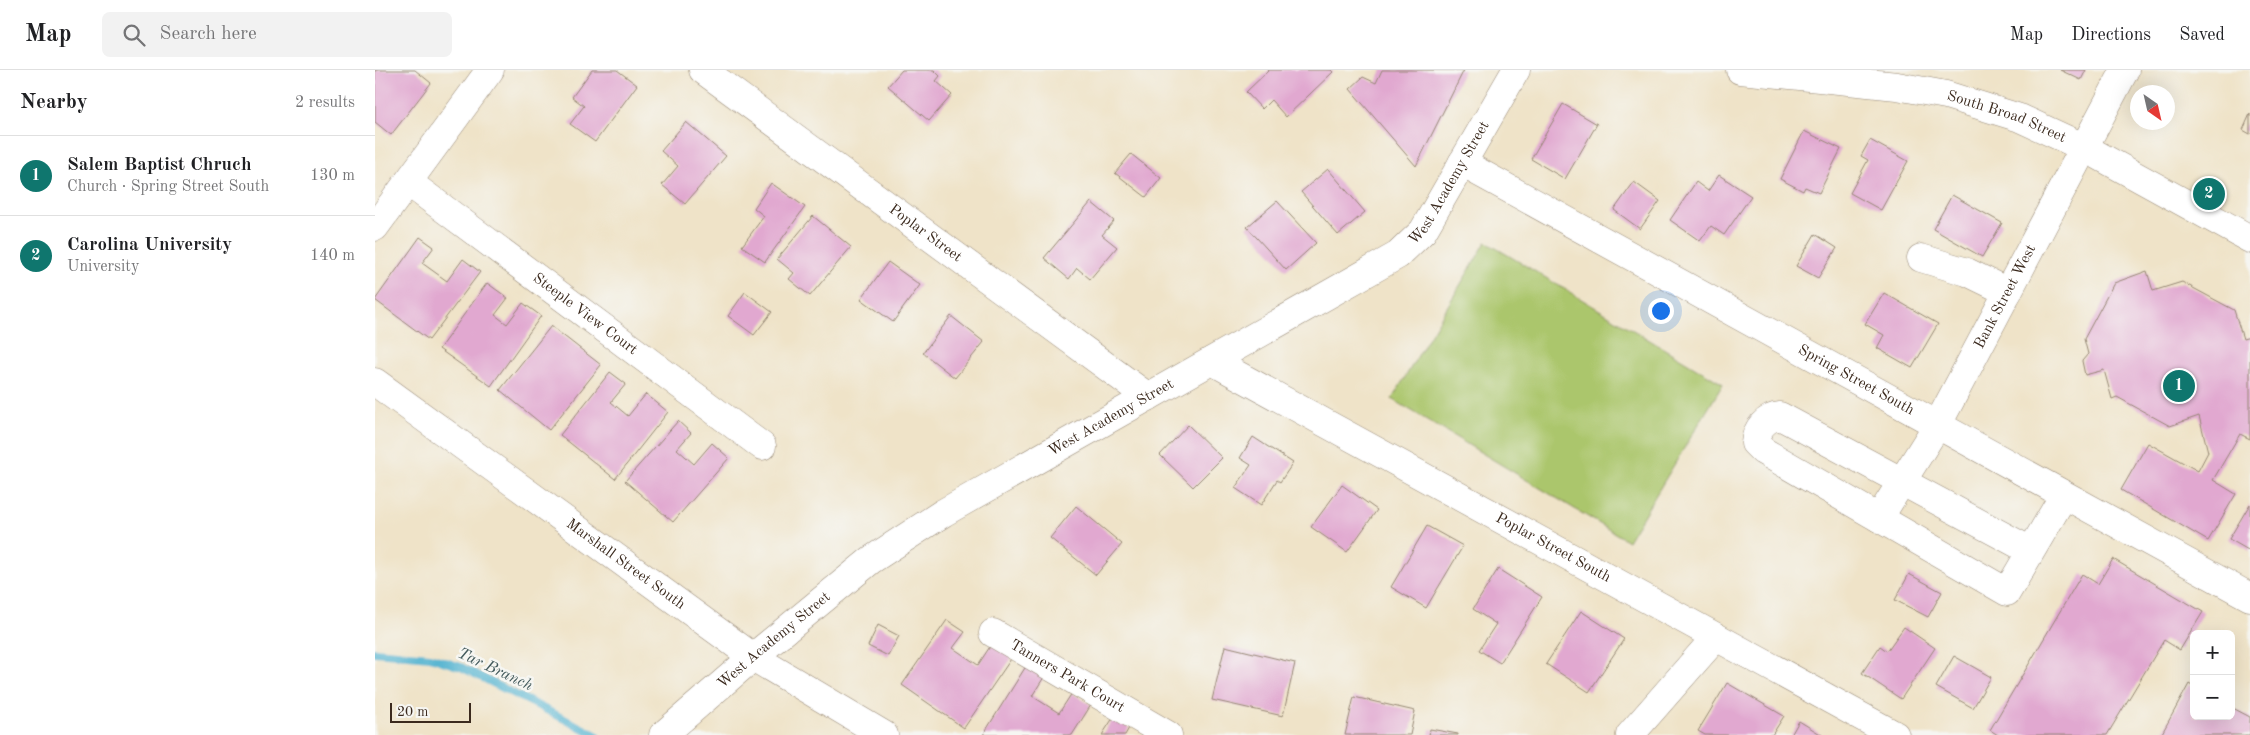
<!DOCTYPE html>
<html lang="en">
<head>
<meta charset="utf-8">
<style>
  :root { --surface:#fff; --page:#f2f2f2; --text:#202124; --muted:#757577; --line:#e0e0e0; --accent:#0f766e }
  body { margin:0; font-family:"Old Standard TT",serif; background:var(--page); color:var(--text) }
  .controls { position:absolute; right:15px; bottom:15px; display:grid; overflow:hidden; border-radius:8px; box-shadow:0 5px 20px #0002 }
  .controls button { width:45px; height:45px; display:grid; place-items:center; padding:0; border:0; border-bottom:1px solid var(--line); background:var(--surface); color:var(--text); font:25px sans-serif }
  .compass { position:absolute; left:1755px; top:15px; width:45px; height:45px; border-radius:50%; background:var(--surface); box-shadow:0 5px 20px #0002; rotate:146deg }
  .scale { position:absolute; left:15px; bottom:12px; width:81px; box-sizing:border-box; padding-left:5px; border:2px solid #3b2a1e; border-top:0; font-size:14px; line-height:18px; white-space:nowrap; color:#3b2a1e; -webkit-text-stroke:4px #f6f6f2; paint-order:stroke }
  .you { position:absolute; left:1285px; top:240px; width:18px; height:18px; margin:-12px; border:4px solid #fff; border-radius:50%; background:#1a73e8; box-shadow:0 0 0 8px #1a73e833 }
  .badge { display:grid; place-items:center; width:32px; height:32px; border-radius:50%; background:var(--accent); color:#fff; font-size:16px; font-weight:700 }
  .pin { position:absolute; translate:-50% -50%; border:2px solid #fff; box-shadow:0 1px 5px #0006 }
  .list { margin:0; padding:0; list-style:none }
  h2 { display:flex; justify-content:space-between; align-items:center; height:65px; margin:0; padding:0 20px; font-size:21px }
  h2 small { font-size:16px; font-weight:400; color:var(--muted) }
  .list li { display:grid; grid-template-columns:32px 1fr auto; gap:15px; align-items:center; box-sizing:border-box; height:80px; padding:0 20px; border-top:1px solid var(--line) }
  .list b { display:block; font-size:19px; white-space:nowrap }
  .list p { margin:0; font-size:16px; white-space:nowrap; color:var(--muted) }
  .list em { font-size:16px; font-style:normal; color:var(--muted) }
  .icon { flex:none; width:28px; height:28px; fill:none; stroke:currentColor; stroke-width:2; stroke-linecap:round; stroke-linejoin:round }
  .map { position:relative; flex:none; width:1875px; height:665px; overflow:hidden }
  header { display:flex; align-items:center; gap:30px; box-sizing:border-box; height:70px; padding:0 25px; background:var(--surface); border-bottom:1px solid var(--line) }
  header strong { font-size:24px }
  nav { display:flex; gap:28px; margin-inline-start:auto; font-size:18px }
  .search { width:350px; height:45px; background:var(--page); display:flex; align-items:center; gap:12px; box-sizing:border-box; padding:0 18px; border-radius:8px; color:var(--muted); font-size:19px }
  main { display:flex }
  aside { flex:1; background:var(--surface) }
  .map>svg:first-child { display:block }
  .green { fill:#abc66c; stroke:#737845 }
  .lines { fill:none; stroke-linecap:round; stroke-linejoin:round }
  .stream { stroke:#52b3d0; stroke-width:8 }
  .building { fill:#e1a8d0 }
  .minor-casing { stroke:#958673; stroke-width:29 }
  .major-casing { stroke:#958673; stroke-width:29 }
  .minor { stroke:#fff; stroke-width:28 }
  .major { stroke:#fff; stroke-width:28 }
  .labels { text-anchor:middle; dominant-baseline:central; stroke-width:5; stroke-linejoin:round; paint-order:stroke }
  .street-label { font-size:15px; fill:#3b2a1e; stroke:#f6f6f2 }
  .water-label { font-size:16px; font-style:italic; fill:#435a5c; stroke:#f6f6f2 }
</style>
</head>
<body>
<header>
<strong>Map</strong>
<div class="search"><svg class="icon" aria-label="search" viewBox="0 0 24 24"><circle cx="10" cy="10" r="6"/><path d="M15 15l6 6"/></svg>Search here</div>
<nav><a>Map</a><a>Directions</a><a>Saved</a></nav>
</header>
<main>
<aside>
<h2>Nearby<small>2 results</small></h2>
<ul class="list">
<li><span class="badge">1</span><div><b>Salem Baptist Chruch</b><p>Church · Spring Street South</p></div><em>130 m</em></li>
<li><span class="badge">2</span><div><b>Carolina University</b><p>University</p></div><em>140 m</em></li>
</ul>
</aside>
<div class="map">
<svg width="1875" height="665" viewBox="0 0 1875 665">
  <rect width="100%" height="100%" fill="#f6f6f2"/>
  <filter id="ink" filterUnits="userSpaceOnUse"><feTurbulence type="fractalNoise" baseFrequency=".02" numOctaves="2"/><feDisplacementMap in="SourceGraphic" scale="10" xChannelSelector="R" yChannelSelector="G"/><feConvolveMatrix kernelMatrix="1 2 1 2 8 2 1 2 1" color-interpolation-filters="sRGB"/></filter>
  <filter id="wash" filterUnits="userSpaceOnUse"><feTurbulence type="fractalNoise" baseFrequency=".0096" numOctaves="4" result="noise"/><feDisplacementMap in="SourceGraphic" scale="20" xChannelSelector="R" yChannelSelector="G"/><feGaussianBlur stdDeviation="1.12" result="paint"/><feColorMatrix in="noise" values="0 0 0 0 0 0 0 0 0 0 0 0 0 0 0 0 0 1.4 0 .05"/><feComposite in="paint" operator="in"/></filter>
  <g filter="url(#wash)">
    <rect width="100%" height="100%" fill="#efe3c8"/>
    <path class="green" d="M1111,172L1348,314L1253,471L1017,329Z"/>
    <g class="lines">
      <path class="stream" d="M0,582L55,587L86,597L221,665"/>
    </g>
    <g id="blocks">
      <g class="building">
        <path d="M0,0H40L56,13L16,65L0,52Z"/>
        <path d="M217,0H242L262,15L220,72L195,54L209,36L197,27Z"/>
        <path d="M527,0H559L565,6L561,11L577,25L554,51L513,16Z"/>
        <path d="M894,0H956L958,2L911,47L896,30L887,39L871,22Z"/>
        <path d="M1007,0H1089L1041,96L975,19L988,7L1001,13Z"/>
        <path d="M1685,0H1711L1706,10Z"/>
        <path d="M1188,34L1222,54L1190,109L1156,89Z"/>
        <path d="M1875,44V64L1868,60Z"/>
        <path d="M311,52L351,86L310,134L287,115L303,96L286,81Z"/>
        <path d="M1429,61L1466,79L1444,123L1430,117L1428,121L1405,109Z"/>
        <path d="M1495,70L1533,91L1506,140L1475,123L1493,90L1486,86Z"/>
        <path d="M756,84L786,108L771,127L740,103Z"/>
        <path d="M953,99L990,142L963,165L926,122Z"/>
        <path d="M1344,105L1376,126L1349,165L1336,156L1325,171L1295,150L1321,112L1333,121Z"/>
        <path d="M1259,112L1285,131L1265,159L1239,140Z"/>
        <path d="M396,113L430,137L390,192L367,176L389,146L379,138Z"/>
        <path d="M1577,125L1627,153L1607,187L1558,159Z"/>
        <path d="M902,131L941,173L911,200L872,157Z"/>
        <path d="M716,132L739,151L727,165L742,177L715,209L702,198L694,209L669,188Z"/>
        <path d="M438,146L476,177L435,226L414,209L419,203L402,189Z"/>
        <path d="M1440,164L1462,178L1443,208L1421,196Z"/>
        <path d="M45,167L59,177L47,193L72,211L88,189L105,202L54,270L0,230Z"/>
        <path d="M513,192L545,215L518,252L486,229Z"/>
        <path d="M1772,201L1778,221L1807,212L1859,240L1868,269L1875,267V369L1865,364L1838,410L1861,424L1833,471L1746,420L1773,373L1823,401L1833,382L1824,346L1795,356L1742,327L1737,329L1729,300L1710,305L1707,291L1713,284L1709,269L1739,213Z"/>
        <path d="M112,213L133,228L120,245L132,254L148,233L166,246L116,316L64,279Z"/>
        <path d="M370,222L397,242L379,265L353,246Z"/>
        <path d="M1509,223L1563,254L1537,298L1502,278L1509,265L1490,254Z"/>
        <path d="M576,246L609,272L580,308L548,283Z"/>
        <path d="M176,256L226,295L174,360L125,320Z"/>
        <path d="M235,302L251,314L236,332L253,346L271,324L293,342L240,409L185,365Z"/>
        <path d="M303,351L316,363L302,379L319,394L337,373L354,388L298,452L250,411Z"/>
        <path d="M813,355L847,388L818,417L785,385Z"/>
        <path d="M878,367L918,393L905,412L902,410L886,435L860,418L876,395L865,388Z"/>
        <path d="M967,415L1002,440L972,482L936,457Z"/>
        <path d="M1875,434V481L1854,469Z"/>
        <path d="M701,436L747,474L721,505L675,468Z"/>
        <path d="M1052,456L1088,476L1051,538L1016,517Z"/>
        <path d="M1738,489L1828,542L1805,580L1789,570L1732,665H1623L1615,660L1707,504L1723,514Z"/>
        <path d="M1123,499L1167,527L1125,593L1104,580L1121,554L1098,539Z"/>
        <path d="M1534,504L1567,522L1553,547L1520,530Z"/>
        <path d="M1206,541L1249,569L1214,622L1171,594Z"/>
        <path d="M572,550L590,562L578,578L603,595L618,572L638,586L589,658L527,615Z"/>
        <path d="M503,555L524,566L513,586L493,576Z"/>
        <path d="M1529,557L1560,578L1526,629L1487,603L1505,576L1512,581Z"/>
        <path d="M850,576L920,593L908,646L837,630Z"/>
        <path d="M1579,586L1616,607L1598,638L1561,617Z"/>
        <path d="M653,593L671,604L657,626L684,643L697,623L716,635L697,665H608Z"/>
        <path d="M1352,613L1409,646L1397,665H1330L1323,661Z"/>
        <path d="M1814,614L1819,617V646H1856V637L1875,647V665H1786Z"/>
        <path d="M979,627L1040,641L1035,665H970Z"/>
        <path d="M738,648L754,658L750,665H727Z"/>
        <path d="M1424,651L1447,665H1416Z"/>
        <path d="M1055,659L1083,664V665H1054Z"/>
      </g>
    </g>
  </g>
  <g filter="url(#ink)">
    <use href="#blocks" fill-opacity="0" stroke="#958673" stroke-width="1"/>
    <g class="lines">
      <defs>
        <g id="minor">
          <path id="s1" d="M328,0L773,327"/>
          <path id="s2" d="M1365,0L1522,16L1571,25L1645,48L1710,78L1875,169"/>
          <path id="s3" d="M1087,93L1875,527"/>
          <path id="s4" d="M33,112L387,376"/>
          <path d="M0,157L115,0"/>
          <path d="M1546,188L1592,202L1633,222"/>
          <path id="s5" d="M837,291L1520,665"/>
          <path id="s6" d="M1504,448L1563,354L1750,0"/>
          <path d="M1656,481L1405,346C1391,347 1381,359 1380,373L1388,381L1632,522L1689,425"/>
          <path id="s7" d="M618,563L793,665"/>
          <path id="s8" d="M288,665L378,587L496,490L568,443L1023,185L1048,161L1141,0"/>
          <path d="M1255,665L1341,567"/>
        </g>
        <g id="major">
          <path id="s9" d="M0,312L378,587L509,665"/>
        </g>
      </defs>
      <use href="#minor" class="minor-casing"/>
      <use href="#major" class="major-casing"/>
      <use href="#minor" class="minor"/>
      <use href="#major" class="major"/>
    </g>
  </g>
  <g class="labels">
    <g class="street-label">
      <text stroke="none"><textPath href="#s2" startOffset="272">South Broad Street</textPath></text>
      <text stroke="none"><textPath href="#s8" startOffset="970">West Academy Street</textPath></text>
      <text stroke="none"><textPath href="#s1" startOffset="276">Poplar Street</textPath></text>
      <text stroke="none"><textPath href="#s6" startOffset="255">Bank Street West</textPath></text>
      <text stroke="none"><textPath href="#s4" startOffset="221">Steeple View Court</textPath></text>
      <text stroke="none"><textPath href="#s3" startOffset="450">Spring Street South</textPath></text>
      <text stroke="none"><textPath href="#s8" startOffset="551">West Academy Street</textPath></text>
      <text stroke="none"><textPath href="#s5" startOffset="389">Poplar Street South</textPath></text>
      <text stroke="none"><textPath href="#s9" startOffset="310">Marshall Street South</textPath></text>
      <text stroke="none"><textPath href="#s8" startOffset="146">West Academy Street</textPath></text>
      <text stroke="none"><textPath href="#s7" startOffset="86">Tanners Park Court</textPath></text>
    </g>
    <g class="water-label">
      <text transform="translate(120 600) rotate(25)">Tar Branch</text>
    </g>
  </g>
</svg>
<div class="controls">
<button>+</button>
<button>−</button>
</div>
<svg class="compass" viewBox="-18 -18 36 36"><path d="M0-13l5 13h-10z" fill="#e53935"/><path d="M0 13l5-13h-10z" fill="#757577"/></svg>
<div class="scale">20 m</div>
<div class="you"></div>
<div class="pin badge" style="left:1804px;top:316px">1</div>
<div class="pin badge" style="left:1834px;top:124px">2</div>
</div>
</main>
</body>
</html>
